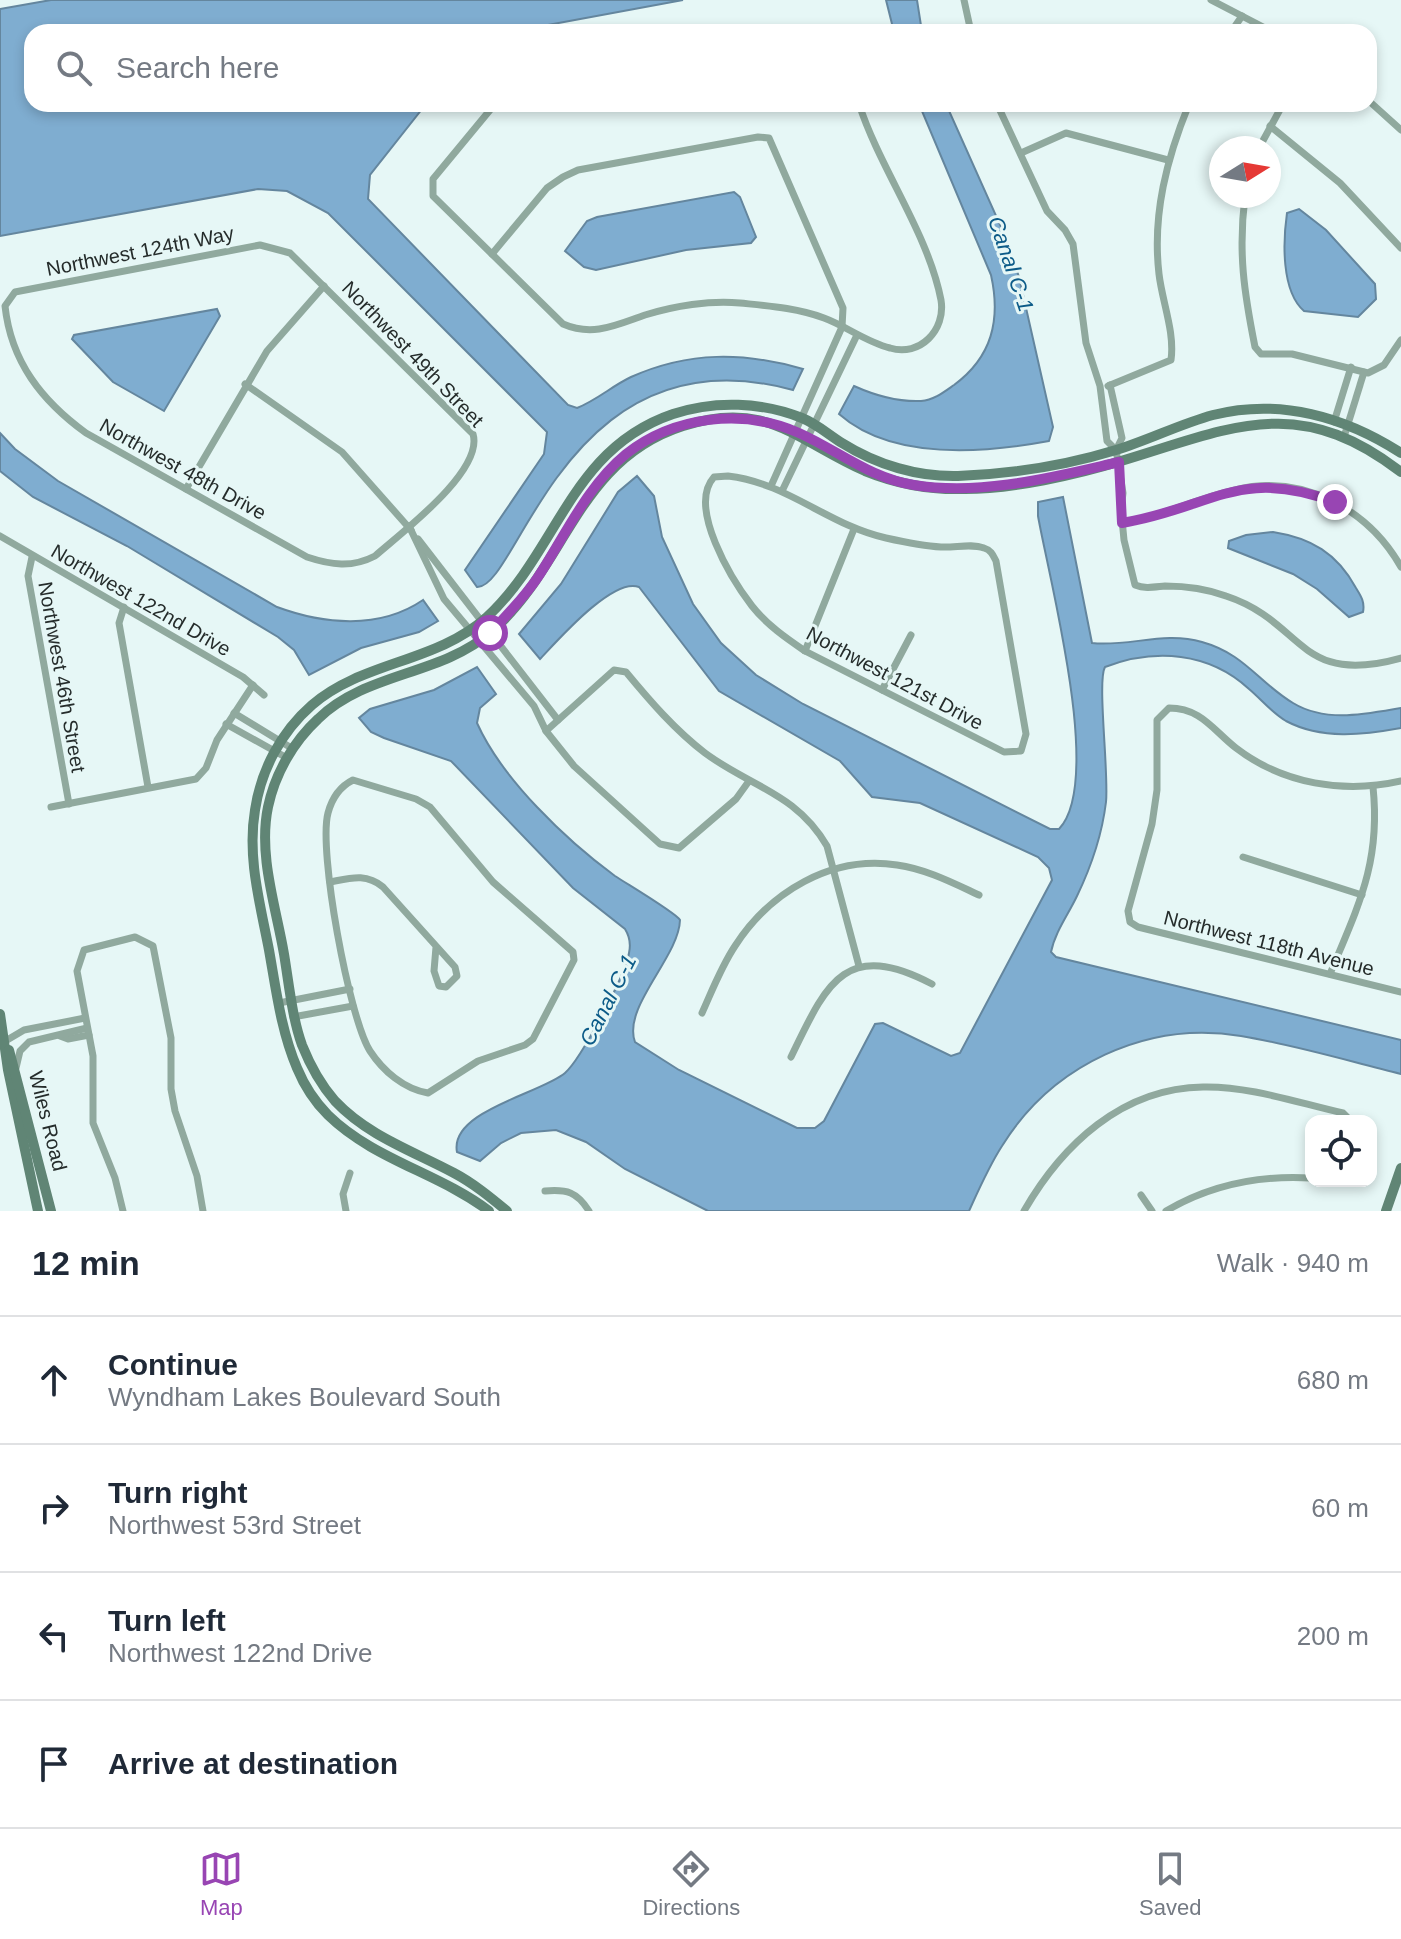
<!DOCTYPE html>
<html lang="en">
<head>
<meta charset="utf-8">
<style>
  :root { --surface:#fff; --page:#f2f2f3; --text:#1f2937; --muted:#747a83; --line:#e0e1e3; --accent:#9845b3 }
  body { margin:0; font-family:Arial,sans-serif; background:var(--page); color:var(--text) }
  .controls { position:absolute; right:24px; bottom:24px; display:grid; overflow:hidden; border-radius:16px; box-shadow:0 4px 12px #0003 }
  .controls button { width:72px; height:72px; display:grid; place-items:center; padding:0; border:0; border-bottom:2px solid var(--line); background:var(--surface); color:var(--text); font:40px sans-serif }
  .compass { position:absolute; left:1209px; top:136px; width:72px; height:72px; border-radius:50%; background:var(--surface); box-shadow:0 4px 12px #0003; rotate:79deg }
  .stop { position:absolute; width:24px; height:24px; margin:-18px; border:6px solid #9845b3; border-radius:50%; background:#fff }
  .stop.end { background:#9845b3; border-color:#fff; box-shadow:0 2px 8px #0008 }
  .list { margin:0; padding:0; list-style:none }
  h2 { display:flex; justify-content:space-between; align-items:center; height:104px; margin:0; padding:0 32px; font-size:34px }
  h2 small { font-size:26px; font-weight:400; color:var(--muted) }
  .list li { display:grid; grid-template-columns:52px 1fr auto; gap:24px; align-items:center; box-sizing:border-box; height:128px; padding:0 32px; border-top:2px solid var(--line) }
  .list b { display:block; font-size:30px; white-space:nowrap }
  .list p { margin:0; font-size:26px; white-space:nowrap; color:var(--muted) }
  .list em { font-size:26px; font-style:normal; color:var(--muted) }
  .icon { flex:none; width:44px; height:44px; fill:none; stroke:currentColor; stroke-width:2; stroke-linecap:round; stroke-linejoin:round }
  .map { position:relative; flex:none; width:1401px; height:1211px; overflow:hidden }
  .search { position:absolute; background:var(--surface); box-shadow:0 4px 12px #0003; left:24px; right:24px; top:24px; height:88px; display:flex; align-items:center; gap:20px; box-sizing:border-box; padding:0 28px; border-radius:24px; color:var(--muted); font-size:30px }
  .sheet { height:616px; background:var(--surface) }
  nav { display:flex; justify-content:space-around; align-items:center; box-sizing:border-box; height:112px; border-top:2px solid var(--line); background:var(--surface); font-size:22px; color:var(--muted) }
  nav a { display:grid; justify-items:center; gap:4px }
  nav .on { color:var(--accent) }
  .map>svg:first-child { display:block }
  .water { fill:#7fadd0; stroke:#64869e; stroke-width:2 }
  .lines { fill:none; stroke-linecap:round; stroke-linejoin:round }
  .street { stroke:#90a99e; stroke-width:7 }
  .secondary { stroke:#608575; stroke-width:10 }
  .route { stroke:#9845b3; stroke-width:10 }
  .labels { text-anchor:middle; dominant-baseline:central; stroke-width:6; stroke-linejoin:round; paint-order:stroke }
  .street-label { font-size:20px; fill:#252c2b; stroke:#e6f7f6 }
  .water-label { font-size:22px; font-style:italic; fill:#0c5b88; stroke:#e6f7f6 }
</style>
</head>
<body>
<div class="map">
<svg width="1401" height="1211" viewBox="0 0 1401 1211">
  <rect width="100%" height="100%" fill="#e6f7f6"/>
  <g class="water">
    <path d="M51,0H683L510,32H32V104H426L370,175L368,199L568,405L577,408C597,400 612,386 631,377C689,351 744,352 803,369L793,390C566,328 519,589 477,587L465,570L544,454L547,432L328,213L287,191L258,189L0,236V9Z"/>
    <path d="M886,0H917L922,32H894Z"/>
    <path d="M919,104H946L1006,238L1019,277L1053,427L1049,441C984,453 892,461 839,414L854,386C874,395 899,402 921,401C934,400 944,392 954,385C992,357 1001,320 991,275Z"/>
    <path d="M734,192L740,197L756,237L751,243L686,250L596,270L584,267L565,251L587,221L597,217Z"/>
    <path d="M1299,209L1326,230L1375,284L1376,299L1358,317L1304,311C1281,291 1283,241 1287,213Z"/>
    <path d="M217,309L220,316L164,411L113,382L72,339L74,335Z"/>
    <path d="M0,433L15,449L58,481L277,607C323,624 379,630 423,600L438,621L419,632L361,648L309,675L294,650L278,637L127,546L33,497L0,471Z"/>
    <path d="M637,476L654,496L662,537L693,604L721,643L756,675L803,704L1050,829H1059C1104,782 1049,579 1038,516V502L1063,497L1092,643C1129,647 1164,631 1202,642C1245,654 1258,682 1293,703C1326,723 1366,714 1401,708V728C1363,735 1322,740 1286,721C1272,713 1261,699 1249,689C1209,652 1155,648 1105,667C1097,681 1109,773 1106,802C1102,835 1091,867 1077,896C1068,915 1055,932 1051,952L1056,957L1401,1040V1074C1348,1061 1295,1045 1241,1036C1147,1020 1052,1065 1002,1146C989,1166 979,1189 969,1211H708L625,1169L586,1142L556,1130L521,1133L501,1143L480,1161L457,1152C449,1111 542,1093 565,1073C581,1059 626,974 629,953C631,944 630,937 625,929L573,888L451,761L384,738L371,732L359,718L370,709L434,690L477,667L496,694L480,708L477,723C502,779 566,840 615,876C627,884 676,913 680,920C679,957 622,1007 635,1042L679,1070L797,1128H815L824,1121L875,1024L883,1023L951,1056L960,1053L1052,880L1049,868L1038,857L920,803L872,797L840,761L719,691L639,587C613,577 558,640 540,659L519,634L561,584L618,492Z"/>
    <path d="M1273,532C1311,538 1337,553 1356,588C1361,596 1365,602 1363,612L1349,617L1317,589L1293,574L1228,548L1229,541L1246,535Z"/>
  </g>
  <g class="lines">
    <g class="street">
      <path d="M964,0L971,32"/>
      <path d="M1211,0L1267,29"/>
      <path d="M1231,32L1242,16"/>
      <path d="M1369,101L1401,130"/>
      <path d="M495,104L433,179V196L563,324C593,337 616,325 645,315C674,306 710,300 740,303C769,306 797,308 824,318C846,326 866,342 890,348C920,357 946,330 941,300C928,233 880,169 859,104"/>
      <path d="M997,104L1047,211L1065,230L1073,244L1086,343L1100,386L1107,441L1116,450"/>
      <path d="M1270,126L1340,183L1401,248"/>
      <path d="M1259,148L1283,104"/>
      <path d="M1021,153L1066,133L1168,160"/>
      <path d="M1245,196C1238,252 1244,292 1255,347L1261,354H1292L1368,373L1384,365L1401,340"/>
      <path d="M260,245L290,253L473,434C484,471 401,533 375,556C352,568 331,565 307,557L86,433C42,401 11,362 5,306L15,292Z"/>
      <path d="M492,254L547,188L563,177L578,170L758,137L769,138L843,308L842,327L771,486"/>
      <path d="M245,384L342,452L411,530"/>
      <path d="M1110,385L1122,438L1116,450L1123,493L1121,509L1124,540L1135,585C1145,589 1154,587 1165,586C1185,586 1207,589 1226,596C1305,622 1297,687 1401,658"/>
      <path d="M1108,386L1171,360C1175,332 1162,301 1159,274C1152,214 1167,158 1189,104"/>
      <path d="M1334,422L1351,367"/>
      <path d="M1344,437L1364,372"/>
      <path d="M728,476C788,483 828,525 886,538C904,542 923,546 941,547C955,548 971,543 984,548C991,550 993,555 996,561L1026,734L1021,751L1004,752L805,651C786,638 767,625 752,606C732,580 687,507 714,477Z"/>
      <path d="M186,489L267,351L324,286"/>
      <path d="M783,489L857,335"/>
      <path d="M1122,523C1162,516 1196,499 1235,490C1302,473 1368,509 1401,567"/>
      <path d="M409,526L444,599L534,706L546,731L574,766L660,844L679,848L736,799L749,781"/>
      <path d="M0,536L243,677L264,695"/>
      <path d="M418,539L558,720"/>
      <path d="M32,557L28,576L69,804"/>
      <path d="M124,607L119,623L148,787"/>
      <path d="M805,651L854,529"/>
      <path d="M882,690L911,635"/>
      <path d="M234,713L293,749"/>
      <path d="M226,724L287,758"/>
      <path d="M546,731L614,670L626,672C650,701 675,730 705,753C751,787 796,793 827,846L859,966"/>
      <path d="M353,780L416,799L430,807L493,882L573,952L574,960L533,1039L525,1045L478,1061L428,1093C404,1089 383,1071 370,1051C349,1018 318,850 328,813C332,798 339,787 353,780Z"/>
      <path d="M1401,781C1344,794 1283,784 1236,748C1213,730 1201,708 1169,708L1157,720V790L1152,824L1128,911L1130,922L1138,927L1401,992"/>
      <path d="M51,807L196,779L206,768L217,740L253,685"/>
      <path d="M1243,857L1362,895"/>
      <path d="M330,882C351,878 366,873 383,887L455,967L457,976L446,987L439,986L434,971L436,947"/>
      <path d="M1330,974C1358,906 1381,863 1373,787"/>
      <path d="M279,1003L350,989"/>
      <path d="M702,1013C712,991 721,967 735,946C770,892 831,855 897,865C926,869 953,883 979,895"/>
      <path d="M293,1017L353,1006"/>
      <path d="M60,1036L68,1039L89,1035"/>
      <path d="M2,1043L24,1030L85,1018"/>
      <path d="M791,1057C826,985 844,938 932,984"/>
      <path d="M16,1068L20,1051L29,1042L87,1028"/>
      <path d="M545,1191C567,1189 577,1192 589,1211"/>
      <path d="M1141,1195L1152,1211"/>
      <path d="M123,1211L115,1178L93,1123V1056L77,971L84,950L135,937L153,946L171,1038V1089L175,1111L197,1176L203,1211"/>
      <path d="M346,1211L343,1194L350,1173"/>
      <path d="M1024,1211C1062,1145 1122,1088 1203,1087C1250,1086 1298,1103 1343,1113L1351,1121"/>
      <path d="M1166,1211C1210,1185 1260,1175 1311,1178"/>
    </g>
    <g class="secondary">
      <path d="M0,1014L8,1070L38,1211"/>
      <path d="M9,1050L51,1211"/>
      <path d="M489,1211C439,1173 374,1160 328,1115C315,1102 304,1085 297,1068C281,1031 276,989 269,950C260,903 247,857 255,810C261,770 281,732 312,705C363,661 436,663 487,617C559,550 570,449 673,414C715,400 762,402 802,418C817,424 829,435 842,443C877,465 918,477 958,476C1010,474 1067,465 1116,450C1149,440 1180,424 1213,415C1280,398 1345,417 1401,453"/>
      <path d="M507,1211C490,1197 473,1183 454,1173C413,1151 368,1136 335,1101C321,1085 310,1065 302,1045C292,1017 289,984 284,954C276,907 258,855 268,807C275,774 293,742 318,719C366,672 440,676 491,632C567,566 577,460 683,426C767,399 797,441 865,471C897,484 931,490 965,489C1012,489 1076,475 1121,461C1231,428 1297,392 1401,472"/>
      <path d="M1386,1211L1401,1168"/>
    </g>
  </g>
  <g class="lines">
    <path class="route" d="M490,633C507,615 524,598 538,577C565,536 587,486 626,454C674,416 743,408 799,433C839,451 870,478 914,485C982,496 1053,477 1119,462L1122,523C1212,508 1239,466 1335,502"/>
  </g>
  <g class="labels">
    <g class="street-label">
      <text transform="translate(140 251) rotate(-11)">Northwest 124th Way</text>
      <text transform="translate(413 354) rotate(46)">Northwest 49th Street</text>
      <text transform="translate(183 469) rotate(29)">Northwest 48th Drive</text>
      <text transform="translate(141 600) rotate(30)">Northwest 122nd Drive</text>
      <text transform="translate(62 677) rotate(80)">Northwest 46th Street</text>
      <text transform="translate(895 678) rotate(28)">Northwest 121st Drive</text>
      <text transform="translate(1269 943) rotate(14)">Northwest 118th Avenue</text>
      <text transform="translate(48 1121) rotate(76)">Wiles Road</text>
    </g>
    <g class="water-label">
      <text transform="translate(1011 264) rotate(71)">Canal C-1</text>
      <text transform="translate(608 1000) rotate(-63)">Canal C-1</text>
    </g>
  </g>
</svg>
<div class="controls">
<button><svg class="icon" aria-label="locate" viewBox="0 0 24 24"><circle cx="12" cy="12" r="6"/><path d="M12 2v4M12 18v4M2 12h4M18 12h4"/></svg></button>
</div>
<svg class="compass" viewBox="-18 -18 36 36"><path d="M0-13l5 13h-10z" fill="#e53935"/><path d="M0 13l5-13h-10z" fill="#747a83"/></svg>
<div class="stop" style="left:490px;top:633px"></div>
<div class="stop end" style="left:1335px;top:502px"></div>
<div class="search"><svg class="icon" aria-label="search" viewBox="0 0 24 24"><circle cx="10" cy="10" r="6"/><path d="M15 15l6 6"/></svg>Search here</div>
</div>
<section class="sheet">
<h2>12 min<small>Walk · 940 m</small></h2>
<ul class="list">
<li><svg class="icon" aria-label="ahead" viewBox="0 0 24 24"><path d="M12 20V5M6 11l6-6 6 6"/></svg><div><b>Continue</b><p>Wyndham Lakes Boulevard South</p></div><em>680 m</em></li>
<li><svg class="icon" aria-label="right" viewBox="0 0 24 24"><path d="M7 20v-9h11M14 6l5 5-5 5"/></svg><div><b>Turn right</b><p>Northwest 53rd Street</p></div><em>60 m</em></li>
<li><svg class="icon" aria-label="left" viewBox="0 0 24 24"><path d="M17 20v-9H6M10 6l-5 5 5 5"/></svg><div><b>Turn left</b><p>Northwest 122nd Drive</p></div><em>200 m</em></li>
<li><svg class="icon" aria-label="arrive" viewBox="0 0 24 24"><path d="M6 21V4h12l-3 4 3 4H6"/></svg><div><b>Arrive at destination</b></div></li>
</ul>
</section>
<nav>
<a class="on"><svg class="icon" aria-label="map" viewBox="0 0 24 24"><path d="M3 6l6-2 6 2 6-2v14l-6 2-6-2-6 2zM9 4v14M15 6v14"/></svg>Map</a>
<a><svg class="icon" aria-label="directions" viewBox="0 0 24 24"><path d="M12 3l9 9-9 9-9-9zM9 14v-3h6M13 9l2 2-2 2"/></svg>Directions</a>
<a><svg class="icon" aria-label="saved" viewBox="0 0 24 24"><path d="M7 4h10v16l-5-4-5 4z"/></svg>Saved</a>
</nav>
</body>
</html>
